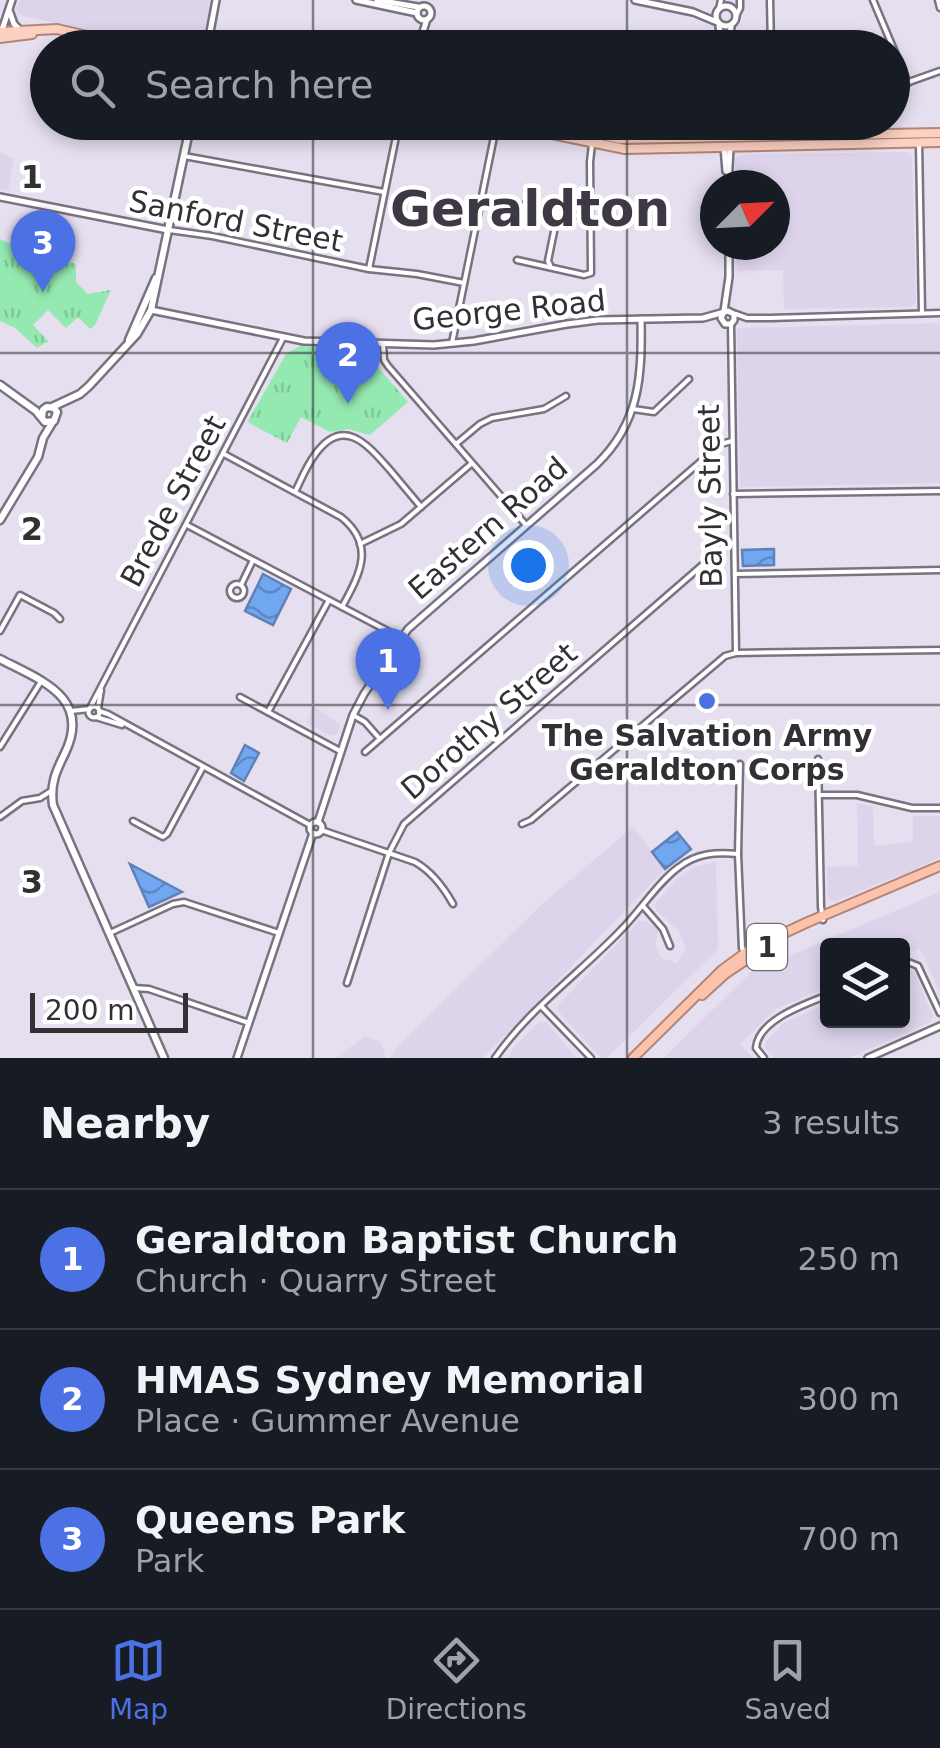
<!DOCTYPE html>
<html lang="en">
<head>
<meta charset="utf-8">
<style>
  :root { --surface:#171b24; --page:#20242c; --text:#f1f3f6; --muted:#9ea1a6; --line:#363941; --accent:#4b71e4 }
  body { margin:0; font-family:"DejaVu Sans",sans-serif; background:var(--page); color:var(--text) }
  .controls { position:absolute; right:30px; bottom:30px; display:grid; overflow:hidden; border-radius:10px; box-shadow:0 5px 15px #0003 }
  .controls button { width:90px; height:90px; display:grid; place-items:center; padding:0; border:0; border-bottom:2px solid var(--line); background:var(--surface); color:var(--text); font:50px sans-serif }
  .compass { position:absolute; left:700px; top:170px; width:90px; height:90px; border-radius:50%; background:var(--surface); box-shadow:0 5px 15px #0003; rotate:66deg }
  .scale { position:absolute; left:30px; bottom:25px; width:158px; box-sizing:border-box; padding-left:10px; border:5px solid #322f35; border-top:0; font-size:28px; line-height:35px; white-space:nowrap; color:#322f35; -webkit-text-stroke:8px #fff; paint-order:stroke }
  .you { position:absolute; left:528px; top:565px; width:35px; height:35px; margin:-25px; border:8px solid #fff; border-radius:50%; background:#1a73e8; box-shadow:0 0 0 15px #1a73e833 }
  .badge { display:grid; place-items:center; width:65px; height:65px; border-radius:50%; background:var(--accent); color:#fff; font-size:32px; font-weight:700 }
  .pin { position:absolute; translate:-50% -82px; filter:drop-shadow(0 2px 5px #0008) }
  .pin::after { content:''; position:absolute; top:52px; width:35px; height:30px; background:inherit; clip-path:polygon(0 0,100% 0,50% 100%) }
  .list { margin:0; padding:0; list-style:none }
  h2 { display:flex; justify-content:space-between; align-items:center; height:130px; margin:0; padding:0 40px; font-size:42px }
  h2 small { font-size:32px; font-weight:400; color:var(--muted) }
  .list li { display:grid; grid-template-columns:65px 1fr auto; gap:30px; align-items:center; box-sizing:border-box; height:140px; padding:0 40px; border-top:2px solid var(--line) }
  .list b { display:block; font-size:38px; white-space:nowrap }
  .list p { margin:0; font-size:32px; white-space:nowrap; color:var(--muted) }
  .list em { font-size:32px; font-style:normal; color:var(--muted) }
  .icon { flex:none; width:55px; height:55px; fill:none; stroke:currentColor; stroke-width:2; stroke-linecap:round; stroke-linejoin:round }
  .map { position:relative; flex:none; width:940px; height:1058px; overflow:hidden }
  .search { position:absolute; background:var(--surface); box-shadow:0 5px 15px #0003; left:30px; right:30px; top:30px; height:110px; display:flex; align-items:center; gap:25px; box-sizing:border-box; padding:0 35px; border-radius:55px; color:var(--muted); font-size:38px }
  .sheet { height:550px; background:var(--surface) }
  nav { display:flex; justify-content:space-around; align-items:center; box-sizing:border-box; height:140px; border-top:2px solid var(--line); background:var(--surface); font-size:28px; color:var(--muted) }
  nav a { display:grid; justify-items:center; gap:5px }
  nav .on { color:var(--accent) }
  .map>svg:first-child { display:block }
  .built { fill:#ddd4eb }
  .park { fill:url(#park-tufts) }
  .water { fill:url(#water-waves); stroke:#5e82b8; stroke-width:2.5 }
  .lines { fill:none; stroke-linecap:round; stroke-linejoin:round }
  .minor-casing { stroke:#797381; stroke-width:9 }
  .tertiary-casing { stroke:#797381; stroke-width:10 }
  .secondary-casing { stroke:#797381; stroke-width:11 }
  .primary-casing { stroke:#b48475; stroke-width:12 }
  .trunk-casing { stroke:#b48475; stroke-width:12 }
  .minor { stroke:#fff; stroke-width:4 }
  .tertiary { stroke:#fff; stroke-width:5 }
  .secondary { stroke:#fff; stroke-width:6 }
  .primary { stroke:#fcd1c1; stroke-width:8 }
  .trunk { stroke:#fbc2ac; stroke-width:8 }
  .grid { fill:none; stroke:#322f35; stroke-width:2.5; stroke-opacity:0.55 }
  .poi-dot { fill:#4b71e4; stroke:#fff; stroke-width:4 }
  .labels { text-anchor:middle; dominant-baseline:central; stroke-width:9; stroke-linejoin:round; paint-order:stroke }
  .shield { fill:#fff; stroke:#706d72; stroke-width:2.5 }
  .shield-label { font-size:28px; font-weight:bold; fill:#322f35 }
  .street-label { font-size:30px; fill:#322f35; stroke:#fff }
  .poi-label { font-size:30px; font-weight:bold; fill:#322f35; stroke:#fff }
  .town-label { font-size:50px; font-weight:bold; fill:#3e3845; stroke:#fff }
  .grid-label { font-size:32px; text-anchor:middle; font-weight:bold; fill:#322f35; stroke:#fff; stroke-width:9; stroke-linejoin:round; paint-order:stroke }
</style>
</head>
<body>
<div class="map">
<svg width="940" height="1058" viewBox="0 0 940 1058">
  <defs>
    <pattern id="park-tufts" width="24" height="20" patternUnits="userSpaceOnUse" patternTransform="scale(2.5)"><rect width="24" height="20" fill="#94e9b0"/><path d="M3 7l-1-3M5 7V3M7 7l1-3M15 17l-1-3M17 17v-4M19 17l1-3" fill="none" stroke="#80c898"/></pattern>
    <pattern id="water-waves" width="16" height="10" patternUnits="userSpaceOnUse" patternTransform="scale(2.5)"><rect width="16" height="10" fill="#71a6f0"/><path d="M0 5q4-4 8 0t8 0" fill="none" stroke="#5d88c3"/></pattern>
  </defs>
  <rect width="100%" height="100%" fill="#e5dfef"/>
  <g class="built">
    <path d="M20,0H211L201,47L174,48L23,16L18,14L16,9Z"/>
    <path d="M907,152L912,156L916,302L911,307L784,309L783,270L737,271L736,245H775V185H735V159L739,155Z"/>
    <path d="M0,153L14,159L8,190L0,189Z"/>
    <path d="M940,323V483L740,487L737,328Z"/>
    <path d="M313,705L340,725L337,734L331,736L307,723Z"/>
    <path d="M857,803L873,807L874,846L913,842V816H940V857L904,875L892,878L834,902L828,898L827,867L858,866Z"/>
    <path d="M633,827L665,869L483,1058H391L394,1050L542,904Z"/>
    <path d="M716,862L718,949L607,1058H601L558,1011V1005L639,921H646L658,931L655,947L662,958L677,963L686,947L678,930L656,910L655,904L675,881L693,867Z"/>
    <path d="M940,892V993L920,948L903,955L902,946H828L827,987L776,1009L740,1044L753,1058H664L751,972Z"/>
    <path d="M908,970L914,973L933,1016L930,1022L849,1058H775L765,1048L766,1041L785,1022L827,1004L828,1021H902L903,972Z"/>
    <path d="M539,1022H546L577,1058H508L514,1047Z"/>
    <path d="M365,1036L381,1042L386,1058H336Z"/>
  </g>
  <g class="park">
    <path d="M0,239L19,248L76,264V282L88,294L111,290L95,325L90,329L78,317L66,328L48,310L33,325L48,341L37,348L15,328L0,321Z"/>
    <path d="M300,346L364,351L408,402L370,435L348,429L330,432L301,417L287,443L249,423L248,421L286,354Z"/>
  </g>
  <g class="water">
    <path d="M774,549V565L743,566L742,550Z"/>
    <path d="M263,574L291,589L273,625L245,611Z"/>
    <path d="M245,745L259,753L244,781L231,773Z"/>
    <path d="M677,832L691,849L665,869L652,852Z"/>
    <path d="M130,864L182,892L149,907Z"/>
  </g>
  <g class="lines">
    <defs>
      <g id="minor">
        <path d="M770,0L771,48"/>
        <path d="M873,0L908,83"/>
        <path d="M938,0L940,8"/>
        <path d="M719,9L721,0"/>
        <path d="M736,16L740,8V0"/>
        <path d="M892,88L940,71"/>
        <path d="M126,132L128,122"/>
        <path d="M919,143L922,313"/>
        <path d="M184,156L384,192"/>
        <path d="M525,204L589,218"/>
        <path d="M169,230L212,236L369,269L417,274L464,283"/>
        <path d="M517,260L584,275L591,273L590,162L592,144"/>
        <path d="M550,265L548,261L558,212"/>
        <path d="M369,269L399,122"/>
        <path d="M736,314L747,318H770L940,313"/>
        <path d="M731,324L736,653"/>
        <path d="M452,343L497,122"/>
        <path d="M383,344L384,360L388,366L526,525"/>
        <path d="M633,409L654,412L689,379"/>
        <path d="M456,444L480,424L492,418L544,409L566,396"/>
        <path d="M224,454L341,517C376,545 360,574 342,607"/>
        <path d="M295,492C301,480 306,467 314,456C343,414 368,445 390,470C400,482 411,495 421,507"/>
        <path d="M733,494L940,491"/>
        <path d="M187,525L401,638"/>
        <path d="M360,544L401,524L471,464"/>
        <path d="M735,574L940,570"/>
        <circle cx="237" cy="591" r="7"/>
        <path d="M241,585L253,560"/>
        <path d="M0,631L20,595L54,613L60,619"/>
        <path d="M240,697L340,751"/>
        <circle cx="94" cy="712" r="5.5"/>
        <path d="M90,708L283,338"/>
        <path d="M98,708L101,690"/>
        <path d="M71,711L90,709"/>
        <path d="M99,711L108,714L310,825"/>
        <path d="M268,712L329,600"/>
        <path d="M353,715L365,722L380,739L721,444L732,441"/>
        <path d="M96,717L122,725"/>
        <path d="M0,747L42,680"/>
        <path d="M365,752L380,739"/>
        <path d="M818,759L821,907L823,920"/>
        <path d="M740,764L738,854L742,948L745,954"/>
        <path d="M819,795H857L912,808H940"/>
        <path d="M0,817L22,801L40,798L51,791"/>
        <path d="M133,821L159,835L163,837L167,834L203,767"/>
        <path d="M522,824L531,820L725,656L736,653L940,650"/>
        <path d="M321,830L415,862C431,871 444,888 453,904"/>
        <path d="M643,906L663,929L670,946"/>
        <path d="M110,933L173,904L184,902L279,933"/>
        <path d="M902,964L908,962L918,966L940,1013"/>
        <path d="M347,983L389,853L404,824L722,548L733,543"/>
        <path d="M134,988L149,989L249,1023"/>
        <path d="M542,1007L591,1058"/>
        <path d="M495,1058C528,1010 581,972 621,930C640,911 658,882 679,867C697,853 716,852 738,854"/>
        <path d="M764,1058L756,1048C758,1020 805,1004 828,995"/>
      </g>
      <g id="tertiary">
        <path d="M356,0L417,13"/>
        <path d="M377,0L418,7"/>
        <path d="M635,0L693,12L717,22"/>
        <circle cx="424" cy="13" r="7"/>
        <circle cx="726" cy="16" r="10"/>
        <path d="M9,10L14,24L20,30"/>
        <path d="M719,26L722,48"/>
        <path d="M2,30L12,0"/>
        <path d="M207,48L216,0"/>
        <path d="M418,48L427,19"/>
        <path d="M728,48L731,27"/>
        <path d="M723,122V136"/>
        <path d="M730,137V122"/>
        <path d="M724,147L726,171"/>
        <path d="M728,185L730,148"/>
        <path d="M0,197L168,230"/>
        <path d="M151,310L304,341L434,345L474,341L567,324L598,320L703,318L728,311L734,314V320L731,324H725L721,318L723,314"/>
        <path d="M724,311L729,277V245"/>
        <circle cx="316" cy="828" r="6"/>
        <path d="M318,822L353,715L364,694L408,629L597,464C640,422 642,376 641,319"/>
        <path d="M237,1058L313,833"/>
        <path d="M868,1058L940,1026"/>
      </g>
      <g id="secondary">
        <path d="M129,340L156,278"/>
        <path d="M0,385L36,411L45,422L54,421L57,412L54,408L47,407L43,410L42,418"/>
        <path d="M52,407L80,394L89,386L137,334L151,310L191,122"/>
        <path d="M0,520L38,457L43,438L52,423"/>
        <path d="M0,659C40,680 92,697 65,753C56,771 50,784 53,805L164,1058"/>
      </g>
      <g id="primary">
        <path d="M0,32L57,29L139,48"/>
        <path d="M0,38L32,34"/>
        <path d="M492,122L625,149L940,142"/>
        <path d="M539,122L620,139L940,133"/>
      </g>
      <g id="trunk">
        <path d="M702,995L725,974L762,949"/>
        <path d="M633,1058L722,970L752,948L808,922L940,866"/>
      </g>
    </defs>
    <use href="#minor" class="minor-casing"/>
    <use href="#tertiary" class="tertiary-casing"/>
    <use href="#secondary" class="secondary-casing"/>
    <use href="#primary" class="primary-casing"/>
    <use href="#trunk" class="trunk-casing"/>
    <use href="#minor" class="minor"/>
    <use href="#tertiary" class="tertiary"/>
    <use href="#secondary" class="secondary"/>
    <use href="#primary" class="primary"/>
    <use href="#trunk" class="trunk"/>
  </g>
  <path class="grid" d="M313,0V48M627,0V48M313,122V1058M627,122V1058M0,353H940M0,705H940"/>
  <circle class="poi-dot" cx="707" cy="701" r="10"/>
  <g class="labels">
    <rect class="shield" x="747" y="924" width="40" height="46" rx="8"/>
    <g class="shield-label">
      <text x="767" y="947">1</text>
    </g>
    <g class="street-label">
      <text transform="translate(236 221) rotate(11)">Sanford Street</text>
      <text transform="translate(509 310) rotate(-6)">George Road</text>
      <text transform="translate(710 496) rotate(-91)">Bayly Street</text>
      <text transform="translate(173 501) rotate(-62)">Brede Street</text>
      <text transform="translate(488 528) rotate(-41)">Eastern Road</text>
      <text transform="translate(489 721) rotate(-41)">Dorothy Street</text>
    </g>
    <g class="poi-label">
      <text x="707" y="735">The Salvation Army<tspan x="707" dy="34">Geraldton Corps</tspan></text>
    </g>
    <g class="town-label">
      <text x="530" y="209">Geraldton</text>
    </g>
  </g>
  <g class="grid-label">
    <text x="32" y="188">1</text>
    <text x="32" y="540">2</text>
    <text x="32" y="893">3</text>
  </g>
</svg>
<div class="controls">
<button><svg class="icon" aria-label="layers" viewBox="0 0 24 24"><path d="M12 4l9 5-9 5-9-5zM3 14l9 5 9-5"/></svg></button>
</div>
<svg class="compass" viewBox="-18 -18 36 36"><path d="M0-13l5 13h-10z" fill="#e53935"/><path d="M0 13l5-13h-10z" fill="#9ea1a6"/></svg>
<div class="scale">200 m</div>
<div class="you"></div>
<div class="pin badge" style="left:388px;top:710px">1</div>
<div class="pin badge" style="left:348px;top:404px">2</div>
<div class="pin badge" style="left:43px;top:292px">3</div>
<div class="search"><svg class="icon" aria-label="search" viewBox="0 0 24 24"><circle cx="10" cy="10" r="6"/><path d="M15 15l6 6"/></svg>Search here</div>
</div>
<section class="sheet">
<h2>Nearby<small>3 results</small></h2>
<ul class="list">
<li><span class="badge">1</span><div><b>Geraldton Baptist Church</b><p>Church · Quarry Street</p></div><em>250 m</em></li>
<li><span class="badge">2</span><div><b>HMAS Sydney Memorial</b><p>Place · Gummer Avenue</p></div><em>300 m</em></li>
<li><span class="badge">3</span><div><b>Queens Park</b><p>Park</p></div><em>700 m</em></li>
</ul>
</section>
<nav>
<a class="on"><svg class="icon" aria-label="map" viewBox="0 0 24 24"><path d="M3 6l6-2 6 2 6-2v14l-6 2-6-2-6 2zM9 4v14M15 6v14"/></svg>Map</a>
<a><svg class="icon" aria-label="directions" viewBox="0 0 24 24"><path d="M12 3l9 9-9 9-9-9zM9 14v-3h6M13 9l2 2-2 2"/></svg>Directions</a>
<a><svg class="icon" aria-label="saved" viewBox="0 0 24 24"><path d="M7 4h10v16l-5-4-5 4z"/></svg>Saved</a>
</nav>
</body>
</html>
